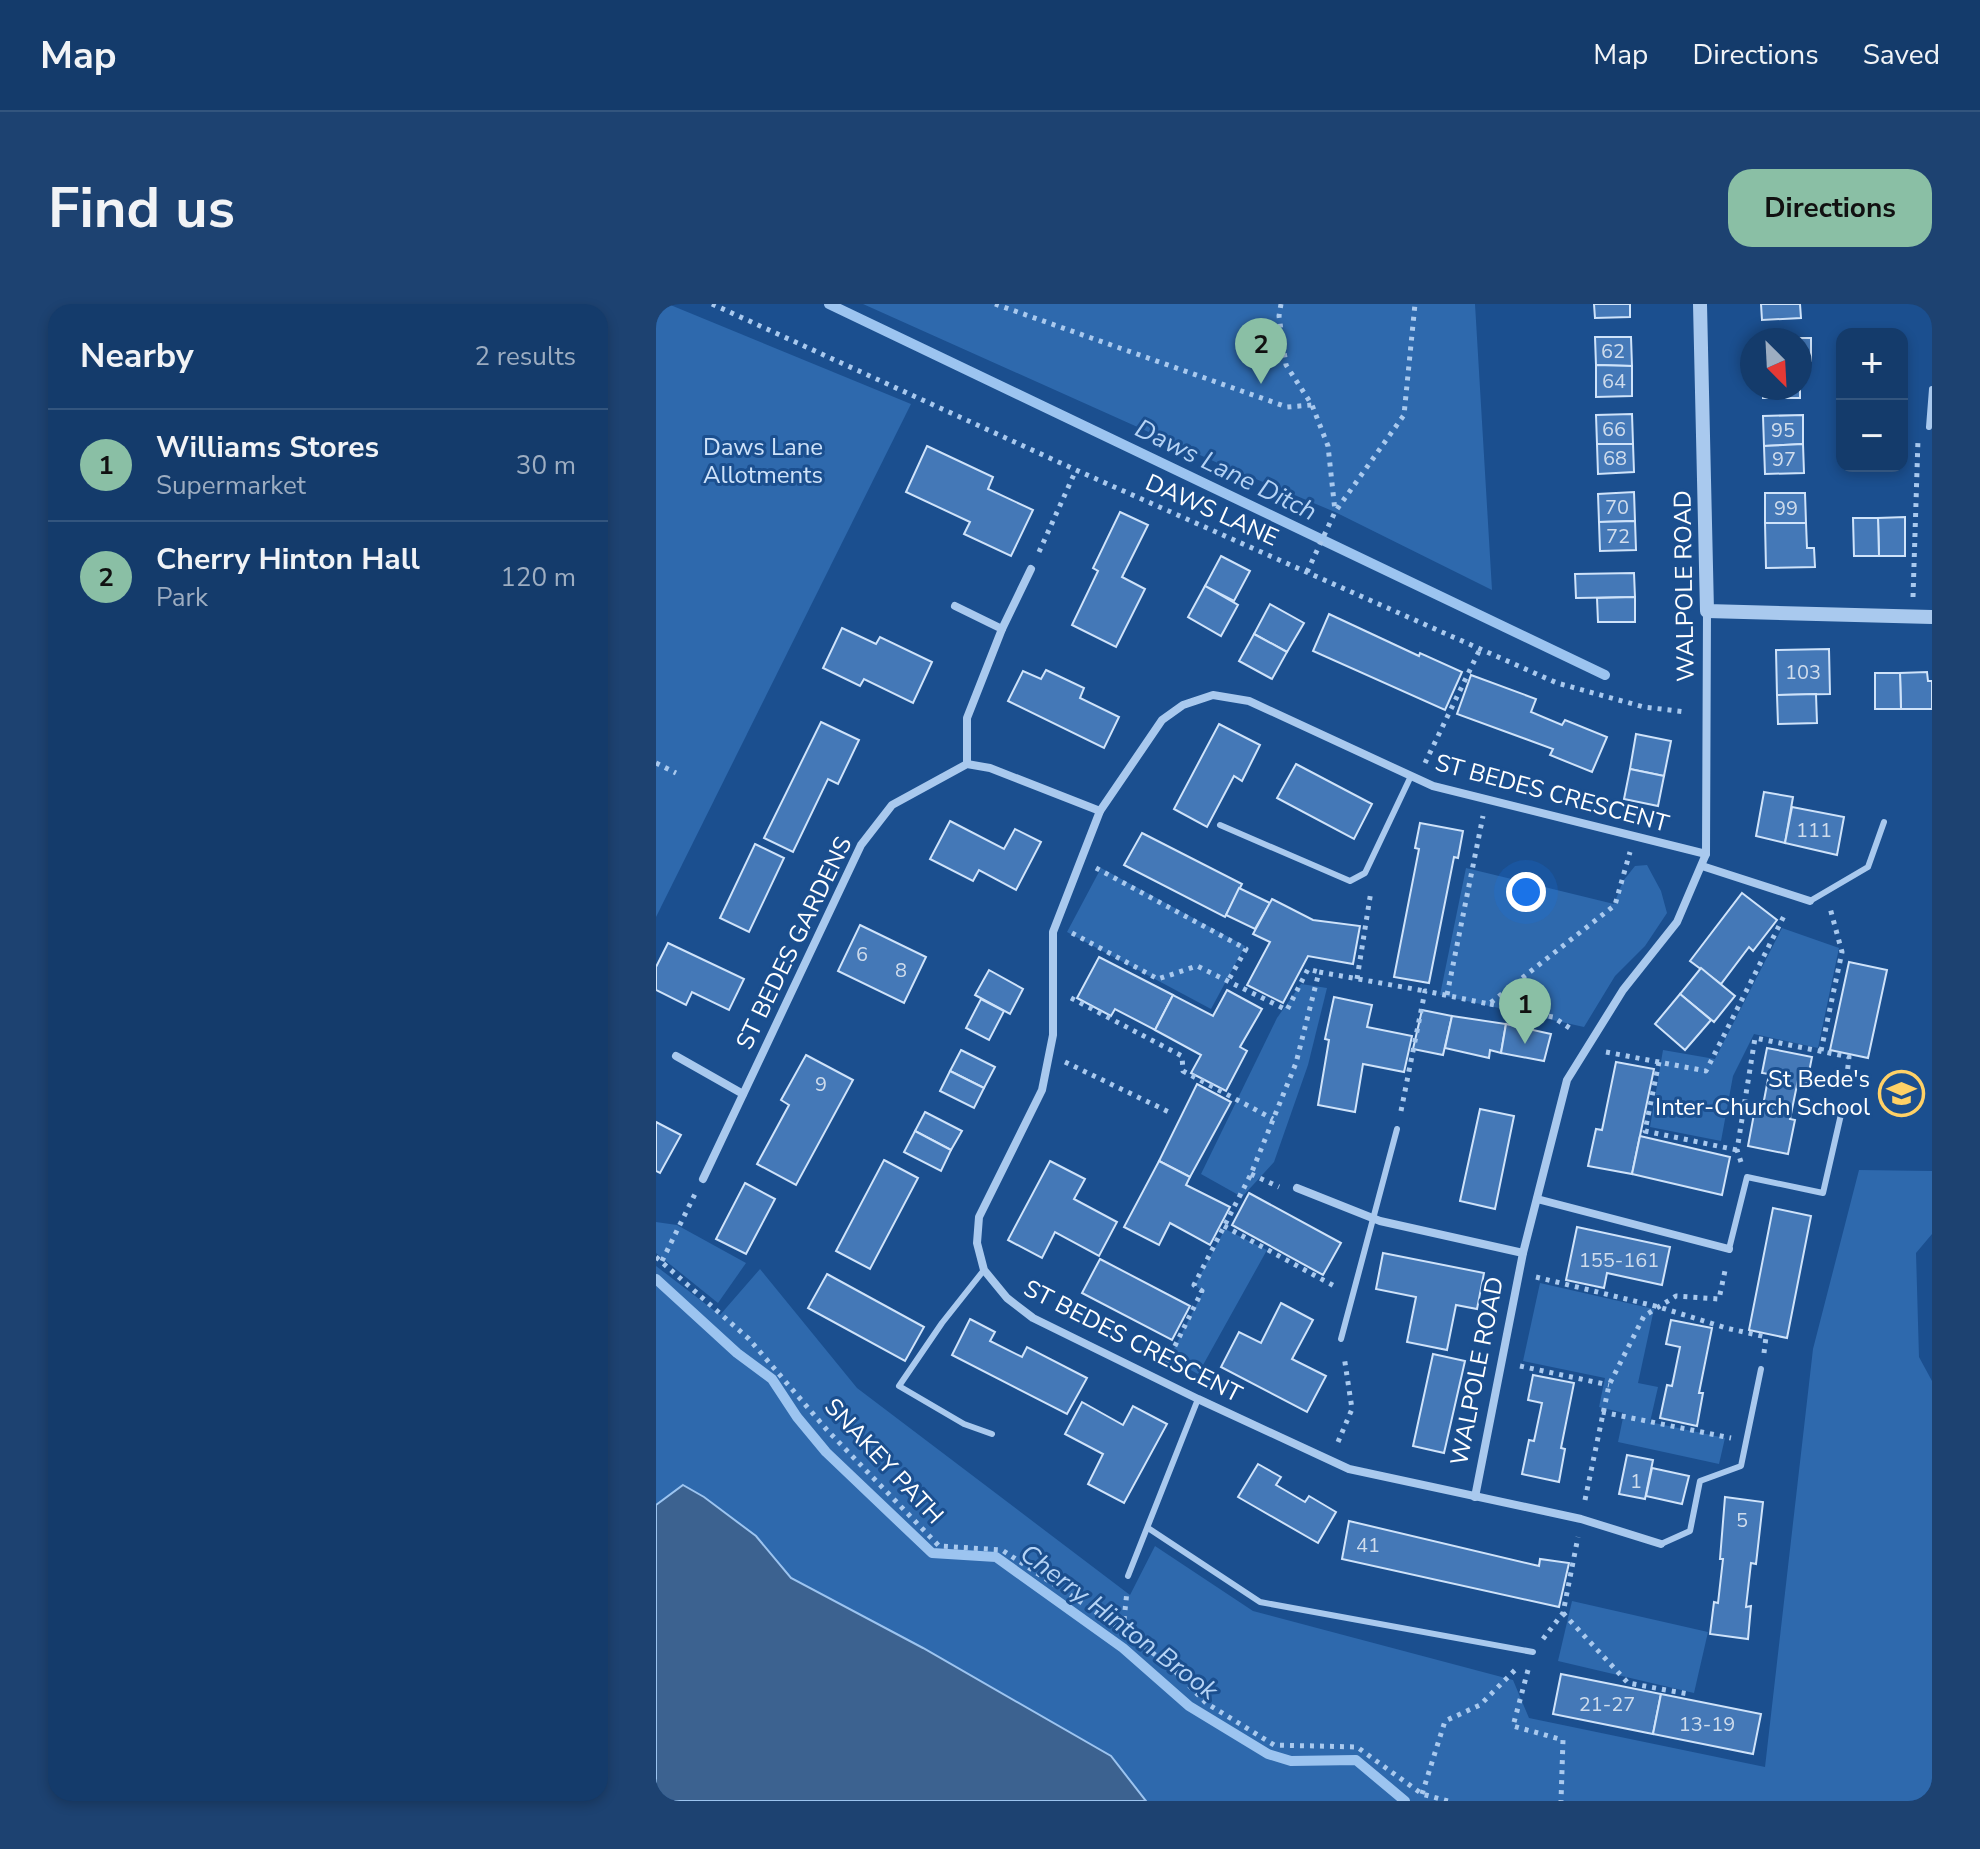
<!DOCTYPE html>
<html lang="en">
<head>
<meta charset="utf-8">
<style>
  :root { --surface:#143b6b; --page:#1d4271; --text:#f1f3f6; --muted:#9dadc1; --line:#33557e; --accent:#8abfa5 }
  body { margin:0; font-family:"Nunito Sans",sans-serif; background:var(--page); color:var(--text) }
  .controls { position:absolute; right:24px; top:24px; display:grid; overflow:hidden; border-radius:16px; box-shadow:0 4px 12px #0003 }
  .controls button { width:72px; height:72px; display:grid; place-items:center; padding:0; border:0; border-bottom:2px solid var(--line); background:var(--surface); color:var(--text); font:40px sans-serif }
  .compass { position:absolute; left:1084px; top:24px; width:72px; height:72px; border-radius:50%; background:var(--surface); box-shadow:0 4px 12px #0003; rotate:156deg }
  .you { position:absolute; left:870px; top:588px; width:28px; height:28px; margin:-20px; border:6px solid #fff; border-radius:50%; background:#1a73e8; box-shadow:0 0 0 12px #1a73e833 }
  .badge { display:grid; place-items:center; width:52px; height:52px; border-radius:50%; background:var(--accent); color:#111; font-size:26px; font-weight:700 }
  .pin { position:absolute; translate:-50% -66px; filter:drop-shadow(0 2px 4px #0008) }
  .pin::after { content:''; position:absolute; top:42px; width:28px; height:24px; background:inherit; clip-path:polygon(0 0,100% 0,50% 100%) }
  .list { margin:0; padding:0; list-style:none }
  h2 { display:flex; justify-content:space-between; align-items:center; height:104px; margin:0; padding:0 32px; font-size:34px }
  h2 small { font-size:26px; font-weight:400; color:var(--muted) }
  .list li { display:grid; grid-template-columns:52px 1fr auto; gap:24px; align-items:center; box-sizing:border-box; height:112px; padding:0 32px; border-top:2px solid var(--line) }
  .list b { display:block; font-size:30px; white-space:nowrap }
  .list p { margin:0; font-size:26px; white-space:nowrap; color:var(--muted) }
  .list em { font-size:26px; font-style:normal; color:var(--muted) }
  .map { position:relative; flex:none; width:1276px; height:1497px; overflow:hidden; border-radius:24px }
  header { display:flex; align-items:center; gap:48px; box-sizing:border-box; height:112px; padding:0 40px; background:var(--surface); border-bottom:2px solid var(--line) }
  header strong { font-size:38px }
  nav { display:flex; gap:44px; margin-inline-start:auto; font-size:28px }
  .intro { display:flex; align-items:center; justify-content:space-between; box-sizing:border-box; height:192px; padding:0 48px }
  h1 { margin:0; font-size:56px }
  .button { padding:20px 36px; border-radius:24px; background:var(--accent); color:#111; font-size:28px; font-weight:700 }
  main { display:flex; gap:48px; padding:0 48px }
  aside { flex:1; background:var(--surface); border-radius:24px; box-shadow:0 4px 12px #0003 }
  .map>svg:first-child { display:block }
  .green { fill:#2e69ad }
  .water { fill:#3c6290; stroke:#9cc4f0; stroke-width:2 }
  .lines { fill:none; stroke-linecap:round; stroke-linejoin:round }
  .stream { stroke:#9cc4f0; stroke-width:10 }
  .building { fill:#4478b7; stroke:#cfe3fa; stroke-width:2 }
  .path { stroke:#a9c9ee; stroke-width:5; stroke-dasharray:4 6; stroke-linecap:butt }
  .service { stroke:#a9c9ee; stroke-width:6 }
  .minor { stroke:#a9c9ee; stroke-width:8 }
  .tertiary { stroke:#a9c9ee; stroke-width:14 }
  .labels { text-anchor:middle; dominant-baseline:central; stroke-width:6; stroke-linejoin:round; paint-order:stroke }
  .number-label { font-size:20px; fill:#d0dded }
  .park-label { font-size:24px; fill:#cfe3fa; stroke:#1b4f8f }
  .street-label { font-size:24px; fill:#fff; stroke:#1b4f8f }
  .poi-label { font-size:24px; fill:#fff; stroke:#1b4f8f; text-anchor:end }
  .water-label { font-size:26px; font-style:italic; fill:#b5d3f5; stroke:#1b4f8f }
</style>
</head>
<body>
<header>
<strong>Map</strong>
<nav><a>Map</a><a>Directions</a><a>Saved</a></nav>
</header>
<div class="intro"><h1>Find us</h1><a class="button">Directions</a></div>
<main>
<aside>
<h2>Nearby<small>2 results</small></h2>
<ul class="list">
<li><span class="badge">1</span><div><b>Williams Stores</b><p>Supermarket</p></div><em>30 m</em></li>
<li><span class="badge">2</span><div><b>Cherry Hinton Hall</b><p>Park</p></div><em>120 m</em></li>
</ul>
</aside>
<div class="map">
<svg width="1276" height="1497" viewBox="0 0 1276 1497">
  <rect width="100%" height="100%" fill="#1b4f8f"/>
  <g class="green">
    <path d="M0,0H12L255,100L0,613Z"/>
    <path d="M207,0H819L836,286L679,208L564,160Z"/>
    <path d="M991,561L1005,587L1011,609L989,642L959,672L928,723L784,691L810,564L958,600L967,577L979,562Z"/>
    <path d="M445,564L589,642L555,705L411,628Z"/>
    <path d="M1126,624L1183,644L1162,744L1098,730L1077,772L1065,837L994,823L1007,746L1059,755Z"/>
    <path d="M645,680L671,684L652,761L618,858L586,893L545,870L621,714Z"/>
    <path d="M1203,866L1276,867V930L1260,949L1263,1053L1276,1077V1497H490L455,1452L135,1274L100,1232L48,1193L26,1182L0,1201V962L64,1011L104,965L201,1084L474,1291L499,1242L597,1307L857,1376L873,1414L1109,1463L1157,1045Z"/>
    <path d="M0,918L21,921L90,959L62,999L0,949Z"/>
    <path d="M569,925L611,946L542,1070L513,1054L547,988L539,981Z"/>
    <path d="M884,979L998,1005L982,1079L1002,1083L994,1118L1069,1134L1063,1160L962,1138L968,1109L943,1103L949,1074L867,1057Z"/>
    <path d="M916,1297L1052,1328L1038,1389L902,1357Z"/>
  </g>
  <path class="water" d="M27,1181L48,1193L100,1232L135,1274L267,1344L455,1452L490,1497H0V1201Z"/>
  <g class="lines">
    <g class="stream">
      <path d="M173,0L949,371"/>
      <path d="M0,975L81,1049L116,1075L141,1113L170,1148L276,1249L340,1253L467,1344L533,1402L612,1450L635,1457L700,1456L749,1497"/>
    </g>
  </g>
  <g class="building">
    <path d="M938,0H974V13L939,14Z"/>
    <path d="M1105,0H1144L1145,14L1106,16Z"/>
    <path d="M939,33H975L976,62L940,61Z"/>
    <path d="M1107,34H1155V57H1144V36Z"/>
    <path d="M940,61L976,62V92L940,93Z"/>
    <rect x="1107" y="84" width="37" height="10"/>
    <path d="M976,110L977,140H941L940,111Z"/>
    <path d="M1147,111V140L1108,142L1107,112Z"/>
    <path d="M941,140H977L978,168L942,170Z"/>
    <path d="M1147,140L1148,169L1109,170L1108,142Z"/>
    <path d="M271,142L337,173L332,185L377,206L355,252L308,230L314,218L250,188Z"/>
    <path d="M978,188L979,217L943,218L942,190Z"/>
    <path d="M1109,189H1149L1150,219H1109Z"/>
    <path d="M464,208L492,221L466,273L489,285L460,343L416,321L442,267L437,264Z"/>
    <path d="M1249,213V252H1223L1222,214Z"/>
    <path d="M1197,214H1222L1223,252H1198Z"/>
    <path d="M979,217L980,246L944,247L943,218Z"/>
    <path d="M1109,219H1150L1151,244H1158L1159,263L1110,264Z"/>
    <path d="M565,252L594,267L578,297L549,282Z"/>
    <path d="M978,269L979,293L920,294L919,270Z"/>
    <path d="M549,282L582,301L565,332L532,313Z"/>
    <path d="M979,293V318H942L941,294Z"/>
    <path d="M614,300L648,319L631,348L598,330Z"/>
    <path d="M673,310L763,352L764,349L806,368L789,406L657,347Z"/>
    <path d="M186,324L220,340L224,333L276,358L257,399L208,375L204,382L167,364Z"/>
    <path d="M598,330L631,348L616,375L583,357Z"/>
    <path d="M1173,345L1174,390L1121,391L1120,346Z"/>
    <path d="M390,366L428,384L424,394L463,413L448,444L352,397L367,367L385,375Z"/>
    <path d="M1271,368L1272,377H1276V405H1245L1244,369Z"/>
    <path d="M1219,369H1244L1245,405H1219Z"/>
    <path d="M815,371L880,395L875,408L906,421L909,416L951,433L936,468L894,451L897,445L801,410Z"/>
    <path d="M1160,390L1161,419L1122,420L1121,391Z"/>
    <path d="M165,418L203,436L182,480L172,475L137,548L108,534Z"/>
    <path d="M563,420L604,441L586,477L578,472L551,523L518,505Z"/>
    <path d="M980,430L1015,437L1008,472L974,465Z"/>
    <path d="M640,460L716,500L698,535L621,494Z"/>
    <path d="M974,465L1008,472L1002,502L968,495Z"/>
    <path d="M1108,488L1137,493L1129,539L1100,532Z"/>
    <path d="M1136,503L1188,513L1181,551L1129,539Z"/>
    <path d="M294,517L348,545L359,525L385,538L360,586L323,566L317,577L274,555Z"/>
    <path d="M764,519L807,527L802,554L798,553L773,679L738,673L763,545L759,544Z"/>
    <path d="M486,529L586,580L569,613L468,561Z"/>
    <path d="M99,540L128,554L93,628L64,614Z"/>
    <path d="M583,584L614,599L599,625L570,611Z"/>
    <path d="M1086,589L1121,616L1097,647L1093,643L1065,680L1034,657Z"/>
    <path d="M616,595L657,616L704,622L697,660L652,652L627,699L591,681L614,638L597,630Z"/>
    <path d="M204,621L270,653L248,699L182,667Z"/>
    <path d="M12,639L88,675L73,706L36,688L30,701L0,686V663Z"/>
    <path d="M443,653L517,691L499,726L459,705L455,712L421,694Z"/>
    <path d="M1193,658L1231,666L1212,754L1174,746Z"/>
    <path d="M1045,664L1079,692L1058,718L1024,690Z"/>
    <path d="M333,666L367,685L354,710L319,691Z"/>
    <path d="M571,686L606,705L584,743L591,747L570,787L535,769L545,751L499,726L517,691L557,712Z"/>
    <path d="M1024,690L1055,716L1029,746L999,720Z"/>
    <path d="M678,693L716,701L711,723L756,732L748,768L707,760L699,808L662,801L673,736L669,735Z"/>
    <path d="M325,695L348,707L333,736L310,724Z"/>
    <path d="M766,706L796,712L787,751L757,745Z"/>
    <path d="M796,712L850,720L845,749L834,746L833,754L789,744Z"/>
    <path d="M850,720L895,730L888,757L845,749Z"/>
    <path d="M1111,744L1156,753L1151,778L1142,776L1134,815L1139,816L1132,850L1092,842L1098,810L1105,812L1113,770L1106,769Z"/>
    <path d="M305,746L339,763L328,784L294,767Z"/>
    <path d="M150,751L197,776L140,881L101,860L133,801L125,796Z"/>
    <path d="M960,758L998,765L976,870L932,862L940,825L946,826Z"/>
    <path d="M294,767L328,784L318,804L284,787Z"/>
    <path d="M541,780L575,798L534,873L503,857Z"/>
    <path d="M824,805L858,812L839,905L804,897Z"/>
    <path d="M269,808L306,827L295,846L259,827Z"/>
    <path d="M0,818L25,831L4,869L0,867Z"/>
    <path d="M259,827L295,846L285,867L248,848Z"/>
    <path d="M984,832L1074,853L1066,891L976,870Z"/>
    <path d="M228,856L262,874L214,965L180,947Z"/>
    <path d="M394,857L429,875L418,895L461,918L443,952L399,928L386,954L352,936Z"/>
    <path d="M503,857L534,873L530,881L574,903L554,941L514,919L503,941L468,923Z"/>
    <path d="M89,879L119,895L90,950L60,935Z"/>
    <path d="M593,889L685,939L667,971L576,921Z"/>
    <path d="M1117,904L1155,912L1131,1034L1093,1026Z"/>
    <path d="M921,923L1014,943L1006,981L951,969L948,984L910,976Z"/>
    <path d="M727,949L828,969L821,1005L800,1001L791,1046L751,1038L760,993L720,985Z"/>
    <path d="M444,955L534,1002L516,1036L426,989Z"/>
    <path d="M171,970L268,1023L249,1057L152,1004Z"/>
    <path d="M625,999L657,1016L636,1055L670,1072L651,1108L565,1063L583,1028L605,1039Z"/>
    <path d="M314,1015L339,1028L334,1037L366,1053L371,1043L431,1074L411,1110L296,1051Z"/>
    <path d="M1015,1016L1056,1024L1043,1089H1047L1041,1122L1004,1114L1011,1081L1016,1082L1024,1043L1010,1040Z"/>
    <path d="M777,1050L809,1057L788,1149L757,1142Z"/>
    <path d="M877,1071L918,1079L905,1144L909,1145L903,1178L866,1170L873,1136L878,1137L886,1099L872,1096Z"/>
    <path d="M426,1098L467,1121L477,1102L511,1120L468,1199L432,1180L447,1150L409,1130Z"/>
    <path d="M971,1151L997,1156L989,1195L963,1190Z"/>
    <path d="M602,1160L625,1173L620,1181L649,1198L653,1192L680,1208L662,1239L582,1193Z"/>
    <path d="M996,1164L1033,1172L1026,1200L990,1192Z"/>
    <path d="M1069,1193L1107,1198L1100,1260L1095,1259L1090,1303L1095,1302L1092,1335L1054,1330L1058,1298L1062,1299L1067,1255H1064Z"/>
    <path d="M693,1217L883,1262L884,1255L913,1259L903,1303L686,1255Z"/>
    <path d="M905,1370L1005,1390L997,1430L897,1410Z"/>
    <path d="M1005,1390L1105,1410L1097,1450L997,1430Z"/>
  </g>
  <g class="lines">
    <g class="path">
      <path d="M56,0L420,166L901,379L988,403L1030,408"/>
      <path d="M339,0L631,103L656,101"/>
      <path d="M625,0L623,12L630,61L656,101L672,142L679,207"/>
      <path d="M383,248L420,166"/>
      <path d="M651,268L679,208L748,111L759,0"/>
      <path d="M1257,293L1262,135"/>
      <path d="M0,459L20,469"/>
      <path d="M769,459L824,345"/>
      <path d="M440,564L590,645L572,677"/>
      <path d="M416,629L502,675L541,662L631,706L652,665L663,668"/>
      <path d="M701,675L715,587"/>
      <path d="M791,691L827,512"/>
      <path d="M415,694L526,752L527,767L617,815"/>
      <path d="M834,700L897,713L918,727"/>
      <path d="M1165,747L1186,648L1174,604"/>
      <path d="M950,748L1050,767L1129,610"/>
      <path d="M409,758L513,808"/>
      <path d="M1003,758L989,827L1081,846"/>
      <path d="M745,807L769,687L833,700L959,601L974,548"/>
      <path d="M1085,858L1081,846L1099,734L1193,753L1189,789"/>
      <path d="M595,870L623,883"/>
      <path d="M568,922L680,983"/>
      <path d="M0,953L93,1035L171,1126L283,1242L346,1246L467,1326L515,1363L550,1399L618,1441L701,1443L766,1490L792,1497"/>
      <path d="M6,957L39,890"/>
      <path d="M880,973L1003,1003L1070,1024L1110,1033L1108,1049"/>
      <path d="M510,1060L546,987L538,981L595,870L640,759L663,668L769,687"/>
      <path d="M864,1062L953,1081"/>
      <path d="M946,1108L1075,1134"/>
      <path d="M682,1138L696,1105L688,1052"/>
      <path d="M929,1196L953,1081L988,1012L1020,992L1063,995L1070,962"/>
      <path d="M907,1309L972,1379L1032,1390"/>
      <path d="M467,1326L471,1287"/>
      <path d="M887,1335L907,1309L922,1233"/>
      <path d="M872,1366L857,1422L907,1436L905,1497"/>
      <path d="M766,1490L789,1417L824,1401L862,1363"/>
    </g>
    <g class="service">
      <path d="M1273,123L1276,85"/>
      <path d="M564,521L694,577L709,569L755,472"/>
      <path d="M1154,597L1212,563L1228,518"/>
      <path d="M1073,945L1091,873L1167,889L1186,806"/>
      <path d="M328,966L286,1019L243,1082L308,1120L336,1130"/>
      <path d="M685,1035L741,825"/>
      <path d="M492,1224L604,1298L877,1348"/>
      <path d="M1005,1240L1034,1227L1044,1177L1085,1162L1105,1065"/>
      <path d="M472,1272L542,1095"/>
    </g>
    <g class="minor">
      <path d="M299,302L346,325"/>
      <path d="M311,460V414L346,325L375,265"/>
      <path d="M1046,562L1154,597"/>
      <path d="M20,752L87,790"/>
      <path d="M47,875L205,541L236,501L311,460L334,464L444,507"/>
      <path d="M641,884L724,917L867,949"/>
      <path d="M881,895L1073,945"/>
      <path d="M819,1193L867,949L911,776L967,686L1021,618L1050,550L1051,307"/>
      <path d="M1005,1240L925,1215L693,1165L542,1095L377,1014L351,994L328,966L321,939L323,913L386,786L397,731V628L444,507L506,416L527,401L557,391L593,397L777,482L1050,550"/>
    </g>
    <path class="tertiary" d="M1044,0L1051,307L1276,313"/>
  </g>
  <defs>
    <symbol id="school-ring" viewBox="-11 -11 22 22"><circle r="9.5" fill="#1b4f8f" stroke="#ffd166" stroke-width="1.5"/><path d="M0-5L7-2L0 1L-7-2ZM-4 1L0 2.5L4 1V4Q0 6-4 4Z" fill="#ffd166"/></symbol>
  </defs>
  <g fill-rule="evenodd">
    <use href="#school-ring" x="1220" y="764" width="51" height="51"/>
  </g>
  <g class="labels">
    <g class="number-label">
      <text x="957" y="47">62</text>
      <text x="958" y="77">64</text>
      <text x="958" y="125">66</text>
      <text x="1127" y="126">95</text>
      <text x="959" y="154">68</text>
      <text x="1128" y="155">97</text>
      <text x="961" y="203">70</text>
      <text x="1130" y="204">99</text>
      <text x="962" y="232">72</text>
      <text x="1147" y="368">103</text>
      <text x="1158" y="526">111</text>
      <text x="206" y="650">6</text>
      <text x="245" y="666">8</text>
      <text x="165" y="780">9</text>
      <text x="963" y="956">155-161</text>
      <text x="980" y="1177">1</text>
      <text x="1086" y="1216">5</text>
      <text x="712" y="1241">41</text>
      <text x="951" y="1400">21-27</text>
      <text x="1051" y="1420">13-19</text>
    </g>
    <g class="park-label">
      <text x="107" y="143">Daws Lane<tspan x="107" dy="28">Allotments</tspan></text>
    </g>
    <g class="street-label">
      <text transform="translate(556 206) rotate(24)">DAWS LANE</text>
      <text transform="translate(1028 282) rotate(-91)">WALPOLE ROAD</text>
      <text transform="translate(896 489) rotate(15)">ST BEDES CRESCENT</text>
      <text transform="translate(138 639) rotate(-64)">ST BEDES GARDENS</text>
      <text transform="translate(477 1037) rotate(27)">ST BEDES CRESCENT</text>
      <text transform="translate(821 1067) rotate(-79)">WALPOLE ROAD</text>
      <text transform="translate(228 1157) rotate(47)">SNAKEY PATH</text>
    </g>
    <g class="poi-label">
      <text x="1214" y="775">St Bede's<tspan x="1214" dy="28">Inter-Church School</tspan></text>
    </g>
    <g class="water-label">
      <text transform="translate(570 166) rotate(26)">Daws Lane Ditch</text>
      <text transform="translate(463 1318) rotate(37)">Cherry Hinton Brook</text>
    </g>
  </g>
</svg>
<div class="controls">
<button>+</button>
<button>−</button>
</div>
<svg class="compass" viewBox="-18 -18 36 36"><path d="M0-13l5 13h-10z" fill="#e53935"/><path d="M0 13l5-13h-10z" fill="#9dadc1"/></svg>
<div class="you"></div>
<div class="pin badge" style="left:869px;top:740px">1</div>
<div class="pin badge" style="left:605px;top:80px">2</div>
</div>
</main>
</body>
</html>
